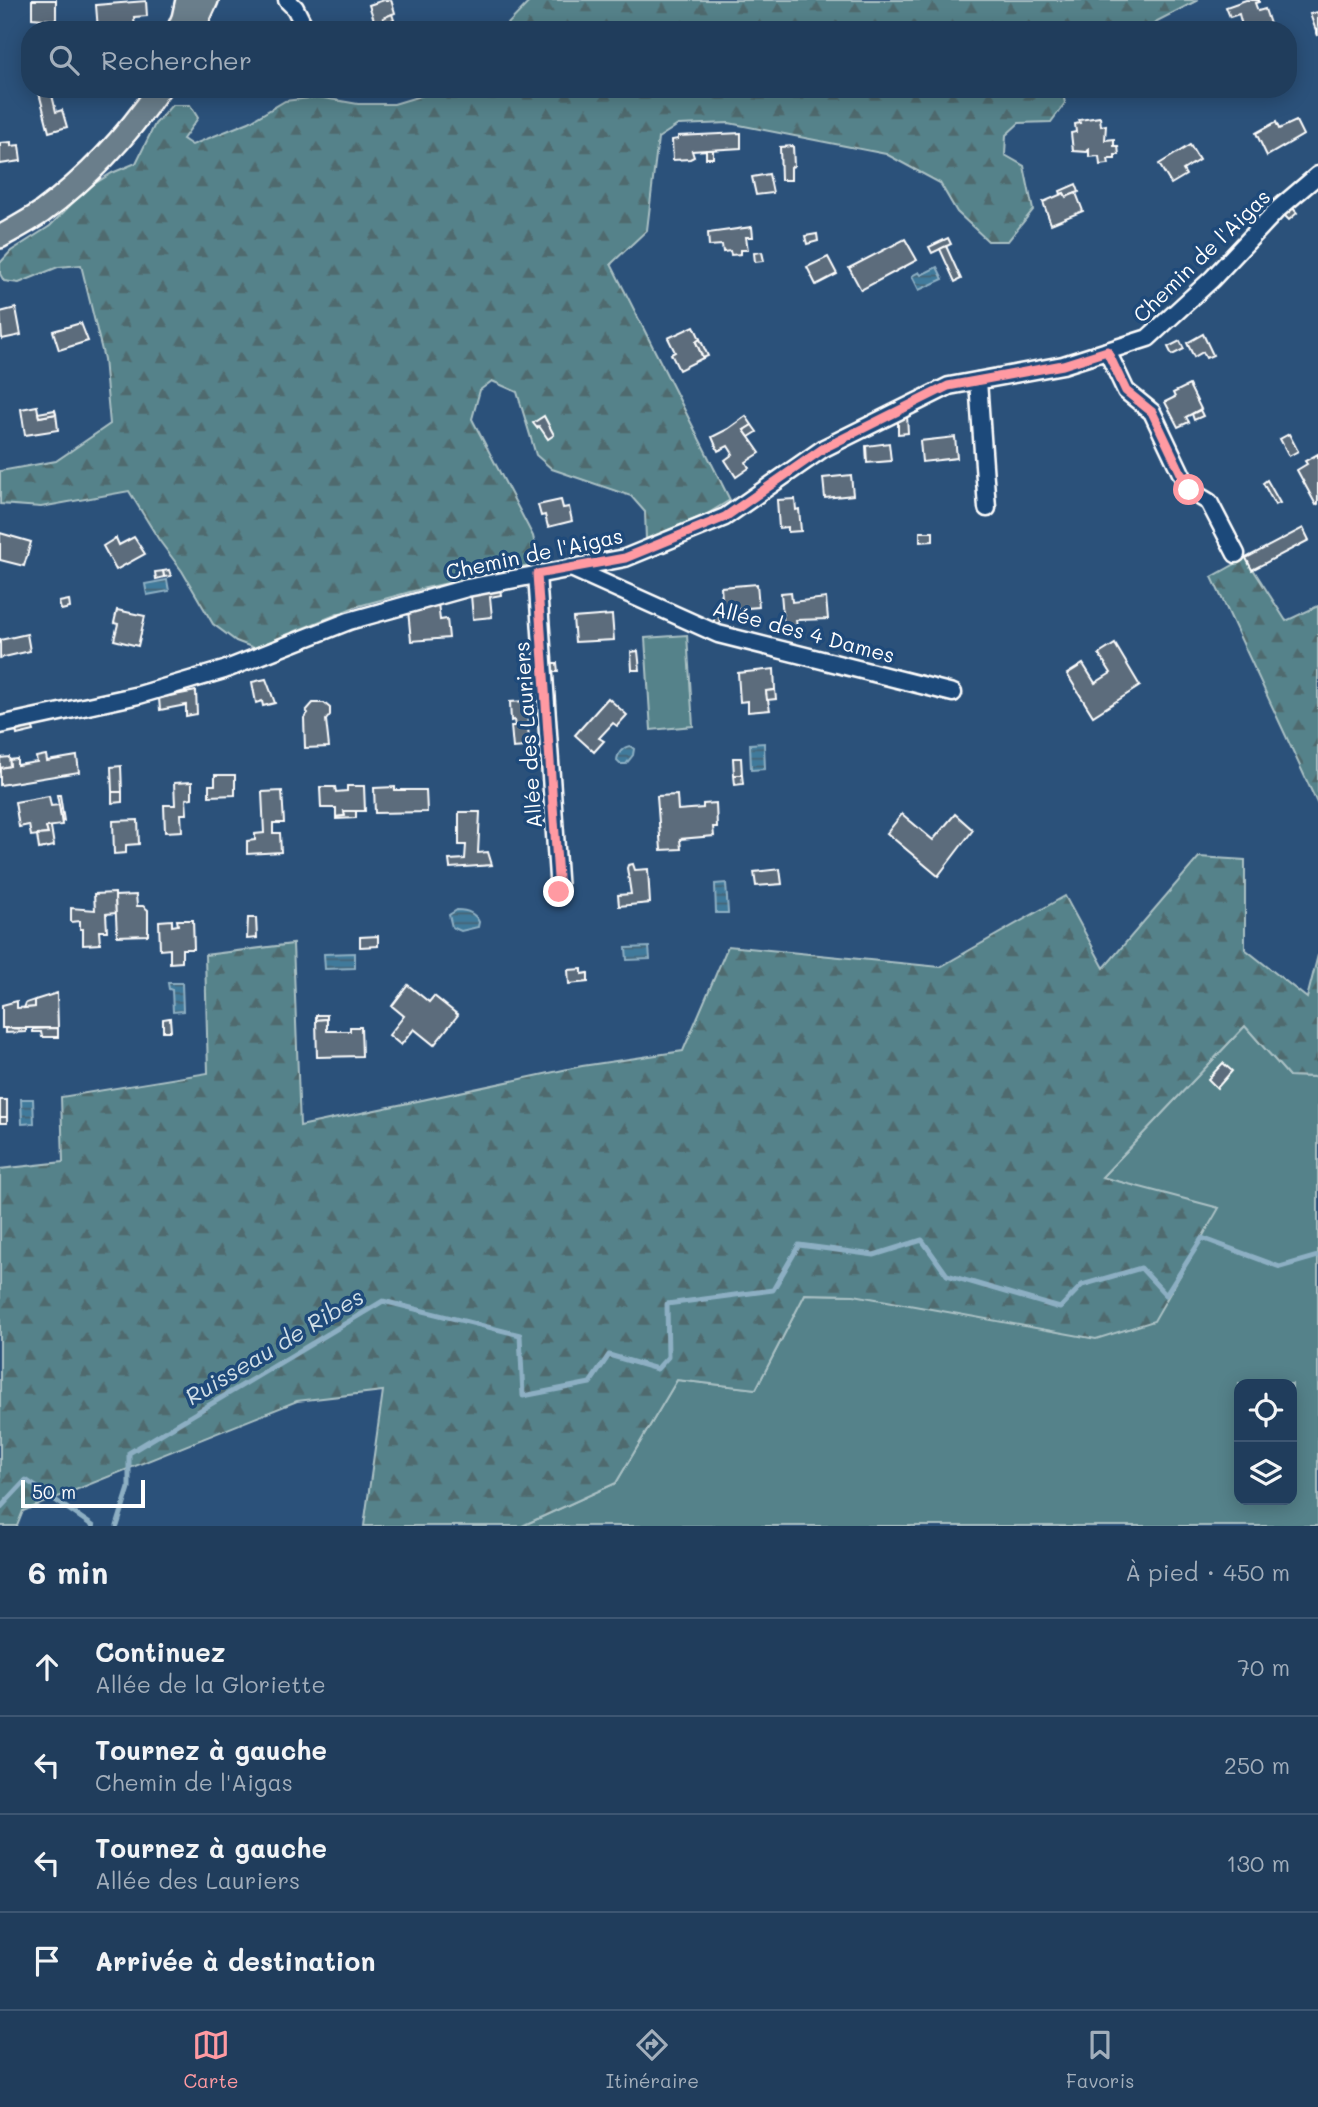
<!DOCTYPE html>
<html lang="fr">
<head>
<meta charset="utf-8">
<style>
  :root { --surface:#203d5c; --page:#2d4865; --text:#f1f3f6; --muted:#a2aebb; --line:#3d5672; --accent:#ff9aa2 }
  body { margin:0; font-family:Mali,sans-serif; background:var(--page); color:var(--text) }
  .controls { position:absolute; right:21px; bottom:21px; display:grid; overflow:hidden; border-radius:14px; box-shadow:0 4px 18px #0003 }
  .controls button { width:63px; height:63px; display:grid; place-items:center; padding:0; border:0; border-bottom:2px solid var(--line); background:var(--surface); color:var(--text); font:35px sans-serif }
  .scale { position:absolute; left:21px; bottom:18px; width:124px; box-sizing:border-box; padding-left:7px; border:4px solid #fff; border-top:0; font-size:19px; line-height:24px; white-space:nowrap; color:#fff; -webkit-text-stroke:5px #1f4a7a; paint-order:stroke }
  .stop { position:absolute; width:21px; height:21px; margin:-16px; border:5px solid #ff9aa2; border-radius:50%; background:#fff }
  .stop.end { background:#ff9aa2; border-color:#fff; box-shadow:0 2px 7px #0008 }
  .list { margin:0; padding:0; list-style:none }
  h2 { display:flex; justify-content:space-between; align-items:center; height:91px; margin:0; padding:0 28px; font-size:30px }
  h2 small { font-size:23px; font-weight:400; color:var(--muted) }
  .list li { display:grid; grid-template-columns:46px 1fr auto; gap:21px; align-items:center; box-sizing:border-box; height:98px; padding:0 28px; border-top:2px solid var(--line) }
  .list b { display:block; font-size:26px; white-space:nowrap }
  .list p { margin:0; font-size:23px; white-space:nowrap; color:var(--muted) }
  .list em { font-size:23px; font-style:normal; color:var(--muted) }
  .icon { flex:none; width:38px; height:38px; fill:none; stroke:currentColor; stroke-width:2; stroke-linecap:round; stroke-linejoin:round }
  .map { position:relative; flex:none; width:1318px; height:1526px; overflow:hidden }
  .search { position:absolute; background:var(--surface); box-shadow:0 4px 18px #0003; left:21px; right:21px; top:21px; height:77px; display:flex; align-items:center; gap:18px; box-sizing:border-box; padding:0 24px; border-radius:28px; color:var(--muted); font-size:26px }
  .sheet { height:483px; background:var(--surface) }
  nav { display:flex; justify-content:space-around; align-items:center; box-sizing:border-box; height:98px; border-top:2px solid var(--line); background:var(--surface); font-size:19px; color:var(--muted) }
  nav a { display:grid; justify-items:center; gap:4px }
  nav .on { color:var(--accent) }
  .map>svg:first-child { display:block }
  .green { fill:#54828a; stroke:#aac0c4; stroke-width:2; fill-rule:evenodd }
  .forest { fill:url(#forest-firs); stroke:#aac0c4; stroke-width:2 }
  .water { fill:url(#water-rules); stroke:#8dafc3; stroke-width:2 }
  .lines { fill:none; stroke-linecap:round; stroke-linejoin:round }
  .stream { stroke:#8dafc3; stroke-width:5 }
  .building { fill:#5b6c7c; stroke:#fff; stroke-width:2 }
  .minor-casing { stroke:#fff; stroke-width:21 }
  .major-casing { stroke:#fff; stroke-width:26 }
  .minor { stroke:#1f4a7a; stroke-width:16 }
  .major { stroke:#6b7e8b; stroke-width:21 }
  .route { stroke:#ff9aa2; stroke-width:9 }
  .labels { text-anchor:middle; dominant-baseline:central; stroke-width:7; stroke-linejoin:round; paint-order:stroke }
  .street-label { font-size:21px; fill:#fff; stroke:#1f4a7a }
  .water-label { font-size:23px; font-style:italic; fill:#d0dee6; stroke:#1f4a7a }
</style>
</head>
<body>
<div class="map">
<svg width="1318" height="1526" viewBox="0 0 1318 1526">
  <defs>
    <pattern id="forest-firs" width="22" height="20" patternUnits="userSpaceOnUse" patternTransform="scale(1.75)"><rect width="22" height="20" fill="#54828a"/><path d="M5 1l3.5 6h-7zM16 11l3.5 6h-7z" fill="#506a6e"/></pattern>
    <pattern id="water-rules" width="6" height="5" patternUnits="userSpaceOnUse" patternTransform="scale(1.75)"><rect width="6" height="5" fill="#417a9b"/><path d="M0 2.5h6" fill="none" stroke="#466374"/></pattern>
  </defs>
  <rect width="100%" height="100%" fill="#2b517a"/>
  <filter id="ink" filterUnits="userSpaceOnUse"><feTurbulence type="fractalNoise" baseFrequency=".0143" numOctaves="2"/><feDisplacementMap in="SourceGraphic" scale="14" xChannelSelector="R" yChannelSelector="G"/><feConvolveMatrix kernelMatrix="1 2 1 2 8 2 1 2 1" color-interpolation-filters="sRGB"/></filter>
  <g filter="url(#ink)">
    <g class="green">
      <path d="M687,635L693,726L651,730L645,638Z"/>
      <path d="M1245,1026L1289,1076L1318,1077V1526H522L616,1483L677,1380L756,1389L805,1294L854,1295L1101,1178ZM1239,1384H1292V1500H1239Z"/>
    </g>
    <g class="forest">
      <path d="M531,0H1198L1157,21L1149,30H502Z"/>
      <path d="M433,89H1062L1065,103L1051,122L1019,123L1006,135L1005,155L1024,166L1033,210L1008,241H988L957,212L940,183L886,154L729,123L678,125L658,138L647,230L611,264L730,500L707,514L646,539L645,512L631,496L552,469L536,455L517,392L492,381L480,390L472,419L533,536L539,563L421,589L355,607L254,648L236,641L213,624L182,571L159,540L129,491L41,507L0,504V471L56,461L110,424L104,359L81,265L58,267L19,283L4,281L0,274V263L11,251L50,226L86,189L112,173L136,163L155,124L172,105H190L198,118L183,139L192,145L249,122L285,101L318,97L358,104H394L427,94Z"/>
      <path d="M1246,558L1286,621L1318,606V805L1212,577Z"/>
      <path d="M1199,857L1245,860V949L1307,998L1318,955V1077L1289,1076L1245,1026L1102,1177L1219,1208L1154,1321L1096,1339L854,1295L805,1294L756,1389L677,1380L616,1483L522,1526H364L383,1391L297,1401L23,1511L17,1526H0V1169L63,1162L61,1097L208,1073L205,955L293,944L300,1126L582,1066L683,1051L728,946L940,967L1065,896L1104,968Z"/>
    </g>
    <g class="water">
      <path d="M937,267L943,279L919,290L912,276L919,272L921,275Z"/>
      <path d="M167,580L169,591L147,595L145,584Z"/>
      <path d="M764,743L765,769L751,770L750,744Z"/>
      <path d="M630,746L634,749L633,755L626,764H620L617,761C617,754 623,747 630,746Z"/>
      <path d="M726,883L728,913H716L715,884Z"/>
      <path d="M457,910C466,910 475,913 479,922L478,927L461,931L452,927L449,915Z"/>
      <path d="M649,947L650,959L627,960L626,948Z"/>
      <path d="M355,953V968L325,969L324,954Z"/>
      <path d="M168,983H182L183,1011L173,1012L172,990L169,989Z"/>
      <path d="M21,1099H33L34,1123L22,1124Z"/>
    </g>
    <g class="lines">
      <g class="stream">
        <path d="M0,1508L26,1480L93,1526"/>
        <path d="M117,1526L129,1488V1453L383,1301L520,1335L523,1396L590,1383L609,1355L657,1369L668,1357L667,1304L773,1290L799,1245L874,1255L922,1240L947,1275L1060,1308L1082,1285L1141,1268L1166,1295L1202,1238L1280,1267L1318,1256"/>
      </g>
    </g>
    <g class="building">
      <path d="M32,0H56V20L32,18Z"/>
      <path d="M384,0H391L395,13L383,18L385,23L376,26L369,5Z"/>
      <path d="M1259,0V2L1255,3L1258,11L1265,9L1271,27L1263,30H1233L1242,26L1239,14L1230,17L1226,7L1246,0Z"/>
      <path d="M146,1L147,16L134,17L135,30H98L96,5Z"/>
      <path d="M1318,12V36L1310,14Z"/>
      <path d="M392,14L394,20L385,23L383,18Z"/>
      <path d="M38,89H57L58,93L52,95L56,112L62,110L67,127L49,132Z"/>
      <path d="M1100,117L1101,126L1106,125L1105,140L1114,139V146H1118L1119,155H1115V159H1108L1109,164L1100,165L1099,156L1089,157V149L1087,152L1073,151L1071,133L1076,132L1075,124L1080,123L1079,120Z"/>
      <path d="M1296,121L1303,135L1267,156L1256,133L1276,122L1279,129Z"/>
      <path d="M741,133V148L692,151L694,157L690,159L673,160L672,140L678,139V136Z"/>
      <path d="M11,142V146L19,145L21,161L0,164V143Z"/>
      <path d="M1190,145L1199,160L1183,170L1186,175L1171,184L1159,164Z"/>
      <path d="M793,146L794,166L791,167V180H781L780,147Z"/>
      <rect x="706" y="150" width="7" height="8"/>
      <path d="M769,174L773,193L756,195L752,177Z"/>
      <path d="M1076,184L1079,192L1066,197L1064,193L1061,194L1060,191Z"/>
      <path d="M1064,193L1066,197L1076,193L1083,211L1051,224L1043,202Z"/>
      <path d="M1292,207L1297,213L1289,220L1284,215Z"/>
      <path d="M752,227L753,237H746L748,250H741V254L731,255L730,251L723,252L722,245L709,246L708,233Z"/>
      <path d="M817,234L818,241L807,244L805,236Z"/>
      <path d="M948,238L951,244L932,253L929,247Z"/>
      <path d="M905,239L917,260L861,290L849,268Z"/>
      <path d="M946,246L961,279L955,282L940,249Z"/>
      <path d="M762,252L764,261L755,262L754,253Z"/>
      <path d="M828,257L837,274L816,285L807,267Z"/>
      <path d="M16,308L21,335L2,339L0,312Z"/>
      <path d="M81,323L88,341L59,350L53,331Z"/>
      <path d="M694,326L700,339L696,342L703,358L679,370L671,354L675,352L668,338Z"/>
      <path d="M1203,334L1213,355L1206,358L1203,352L1194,357L1187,343Z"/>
      <path d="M700,339L708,356L703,358L696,342Z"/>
      <path d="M1180,341L1184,349L1172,355L1168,347Z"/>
      <path d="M1189,385L1201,409L1186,417L1189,422L1178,427L1165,402L1175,397L1173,393Z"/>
      <path d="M37,406L39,417L56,414L58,430L25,435L21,409Z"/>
      <path d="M55,410L56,414L39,417L38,413Z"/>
      <path d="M1200,410L1203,416L1194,420L1192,414Z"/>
      <path d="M907,415L908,433L898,434V420Z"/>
      <path d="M544,416L554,435L548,439L539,426L537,428L533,423Z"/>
      <path d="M746,416L752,425L744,430L760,453L746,462L749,468L736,477L725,460L733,454L728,446L718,451L712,437L728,429Z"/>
      <path d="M752,425L757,432L749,437L744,430Z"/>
      <path d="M1289,434L1298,451L1289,456L1280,439Z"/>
      <path d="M955,437L957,458L922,462L920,441Z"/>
      <path d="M889,443L891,461L867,463L866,446Z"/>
      <path d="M1318,454V504L1316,505L1297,470L1307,464L1305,461Z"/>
      <path d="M851,475L853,495L825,498L823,478Z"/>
      <path d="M1267,480L1280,503L1275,505L1263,483Z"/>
      <path d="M795,499L796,510L799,509L801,531L788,532V527L779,528L777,500Z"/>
      <path d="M561,500L563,508L569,507L572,521L548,527L545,515L541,516L538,505Z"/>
      <path d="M1303,528L1309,540L1252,570L1246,558Z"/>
      <path d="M920,532H933V541L920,542Z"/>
      <path d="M0,533L31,542L24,566L0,560Z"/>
      <path d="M134,537L145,554L116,570L103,546L116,538L119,545Z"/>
      <path d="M169,570L171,576L164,577L163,571Z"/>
      <path d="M163,571L164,577L156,579L155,572Z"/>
      <path d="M757,584L759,607L723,610L721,587Z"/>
      <path d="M500,588L501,595L490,597L492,617L473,619L471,595Z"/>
      <path d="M791,592L792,602L826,598L828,619L796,620L797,627L784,628L781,593Z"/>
      <path d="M69,600L70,608L61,610L59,602Z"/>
      <path d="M438,603L440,620L447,619L449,638L411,641L408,610Z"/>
      <path d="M117,610L145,616L138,646L114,640L118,624L114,623Z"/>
      <path d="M612,615L614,640L575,642L573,618Z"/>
      <path d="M714,615H719L720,625L714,624Z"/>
      <path d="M27,634L30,651L0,658V640Z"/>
      <path d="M1115,644L1140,686L1093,716L1067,674L1083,664L1095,683L1111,673L1099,654Z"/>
      <path d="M638,651L640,670H632L631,652Z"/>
      <path d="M551,663H557L558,672H552Z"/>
      <path d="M774,669L775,690L766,691L770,710L748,712V701L740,702L738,673Z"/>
      <path d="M266,679L275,703L263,706L262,701L256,703L252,682Z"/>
      <path d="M775,690L776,699L767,700L766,691Z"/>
      <path d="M196,691L197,714L186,716V705L160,710L159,698Z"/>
      <path d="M608,698L627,715L617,726L613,723L599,738L604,741L594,752L575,735Z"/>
      <path d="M526,701L529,739L524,740L525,747L513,748L511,726H515L514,720L511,721L510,702Z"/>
      <path d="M313,703H324L330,708V715L326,720L329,747L305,748L304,718L308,713L306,711Z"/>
      <path d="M32,725L34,731L17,735L16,728Z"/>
      <path d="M46,755L47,761L77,756L79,772L0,785V768L10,766L9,760L17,759V765L37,762L36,757Z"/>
      <path d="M9,757L10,766L0,768V758Z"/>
      <path d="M733,758H741L742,775H734Z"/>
      <path d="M121,766L122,792H112L111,767Z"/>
      <path d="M215,775H235V795L209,796V785H215Z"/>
      <path d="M734,775H742L743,784L735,785Z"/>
      <path d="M192,782V798L186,799L187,814H181L182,831L165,832L164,805H175L174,783Z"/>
      <path d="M347,786H364L365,811H344L345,816L336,817V808H321L320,787H335L336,792L347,791Z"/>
      <path d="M395,787V790H426L427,812L375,813L374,788Z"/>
      <path d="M282,791L284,823H273V833H280L281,852L247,854V841L255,840V834L264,833L262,792Z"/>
      <path d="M112,792H122V802L112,803Z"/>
      <path d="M57,795H60L64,821L62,822Z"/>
      <path d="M677,795L678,810L703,808V804L716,803L717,827H713L714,836L680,839L681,849L661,850L657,796Z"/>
      <path d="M49,796L51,806L59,805L62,825L46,827L48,834L31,836L29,825L19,827L15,802Z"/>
      <path d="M344,811H356V818L336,819V817L345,816Z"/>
      <path d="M459,812H480L478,853L488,852L492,865L450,868L449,860L465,859L466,845H459Z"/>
      <path d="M902,814L933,840L955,814L973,830L938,876L887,833Z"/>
      <path d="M138,820L139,844L126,845V853L114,854L113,821Z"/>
      <path d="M46,827H51L54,846L39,849L37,835L48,834Z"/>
      <path d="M633,864L635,870L648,869L650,903L619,906L618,895L631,894L627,868L628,865Z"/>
      <path d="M780,869L782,884L756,886L754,872Z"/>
      <path d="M115,893L116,913L106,914L107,931H99L100,944L83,945V929H80V921L71,922V908L95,910L94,894Z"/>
      <path d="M136,895L137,906H143L148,910V935L117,936L115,896Z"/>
      <path d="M248,918H256L257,938L247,939Z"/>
      <path d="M172,920V926L178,925L177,920H193L194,949H182V962L170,963V949L160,950L159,921Z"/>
      <path d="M378,936V946L360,947V937Z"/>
      <path d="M582,969V974L588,973V982L569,984L568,970Z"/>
      <path d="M408,985L429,1002L434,996L458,1015L434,1045L414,1029L401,1045L389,1035L404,1016L392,1006Z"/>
      <path d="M57,993L58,1028H2V1005L17,1001V1008L35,1007V1000Z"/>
      <path d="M35,1000V1007L24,1008L26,1003Z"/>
      <path d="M316,1015H327V1019L316,1020Z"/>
      <path d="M170,1018L171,1031H163V1019Z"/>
      <path d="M327,1019V1031H350V1027H361L362,1056L317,1057L316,1020Z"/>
      <path d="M5,1028L26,1029V1032L5,1033Z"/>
      <path d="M58,1028V1037H42L41,1032H33V1029Z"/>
      <path d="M1223,1063L1232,1071L1217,1088L1208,1079Z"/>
      <rect x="0" y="1100" width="7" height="17"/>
      <rect x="0" y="1117" width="7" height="6"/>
    </g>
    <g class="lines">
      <defs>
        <g id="minor">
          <path d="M287,0L295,8L306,30"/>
          <path d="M1107,351L1126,391L1152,412L1189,490L1209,502L1236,554"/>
          <path d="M978,381L987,508"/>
          <path d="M571,568L718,634L953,693"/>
          <path d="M537,574L559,892"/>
          <path d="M0,725L139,695L224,670L349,621L467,588L625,558L725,517L824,448L949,386L1063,365L1148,338L1212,279L1277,210L1318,175"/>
        </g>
        <g id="major">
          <path d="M178,30L183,18L187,0"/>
          <path d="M193,30L207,0"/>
          <path d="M0,237C14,229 29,221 42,212C88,178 127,136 159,89"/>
        </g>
      </defs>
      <use href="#minor" class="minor-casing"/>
      <use href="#major" class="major-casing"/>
      <use href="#minor" class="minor"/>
      <use href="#major" class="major"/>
    </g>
  </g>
  <g class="lines" filter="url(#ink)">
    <path class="route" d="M559,892L537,574L625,558L725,517L824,448L948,386L1063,365L1107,351L1126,391L1152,412L1189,490"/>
  </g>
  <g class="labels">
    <g class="street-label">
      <text transform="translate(1201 255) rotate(-44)">Chemin de l'Aigas</text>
      <text transform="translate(534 553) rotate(-12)">Chemin de l'Aigas</text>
      <text transform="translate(804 631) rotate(15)">Allée des 4 Dames</text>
      <text transform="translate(527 735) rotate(-94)">Allée des Lauriers</text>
    </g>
    <g class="water-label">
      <text transform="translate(274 1346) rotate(-31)">Ruisseau de Ribes</text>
    </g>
  </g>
</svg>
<div class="controls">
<button><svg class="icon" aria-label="locate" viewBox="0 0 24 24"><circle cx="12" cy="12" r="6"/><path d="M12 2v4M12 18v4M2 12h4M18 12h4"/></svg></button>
<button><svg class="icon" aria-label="layers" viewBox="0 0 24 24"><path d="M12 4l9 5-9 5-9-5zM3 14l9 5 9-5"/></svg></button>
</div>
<div class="scale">50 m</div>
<div class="stop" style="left:1189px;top:490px"></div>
<div class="stop end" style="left:559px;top:892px"></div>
<div class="search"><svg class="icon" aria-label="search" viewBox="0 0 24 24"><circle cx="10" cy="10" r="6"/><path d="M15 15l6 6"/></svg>Rechercher</div>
</div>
<section class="sheet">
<h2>6 min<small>À pied · 450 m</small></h2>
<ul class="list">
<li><svg class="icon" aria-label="ahead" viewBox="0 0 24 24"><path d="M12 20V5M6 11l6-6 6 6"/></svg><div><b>Continuez</b><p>Allée de la Gloriette</p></div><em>70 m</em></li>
<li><svg class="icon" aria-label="left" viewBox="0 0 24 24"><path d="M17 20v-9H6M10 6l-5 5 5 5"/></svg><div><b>Tournez à gauche</b><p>Chemin de l'Aigas</p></div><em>250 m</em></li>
<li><svg class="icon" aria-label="left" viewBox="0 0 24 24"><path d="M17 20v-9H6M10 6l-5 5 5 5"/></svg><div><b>Tournez à gauche</b><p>Allée des Lauriers</p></div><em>130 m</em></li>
<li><svg class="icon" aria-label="arrive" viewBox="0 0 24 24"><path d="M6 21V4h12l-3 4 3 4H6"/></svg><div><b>Arrivée à destination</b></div></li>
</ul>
</section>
<nav>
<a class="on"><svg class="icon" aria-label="map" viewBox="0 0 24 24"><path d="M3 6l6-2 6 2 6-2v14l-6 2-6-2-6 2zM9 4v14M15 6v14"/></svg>Carte</a>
<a><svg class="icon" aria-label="directions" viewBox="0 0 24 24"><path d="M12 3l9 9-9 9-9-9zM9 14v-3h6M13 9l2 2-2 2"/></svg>Itinéraire</a>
<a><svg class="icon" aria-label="saved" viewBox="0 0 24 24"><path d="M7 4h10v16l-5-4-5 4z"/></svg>Favoris</a>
</nav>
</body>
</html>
